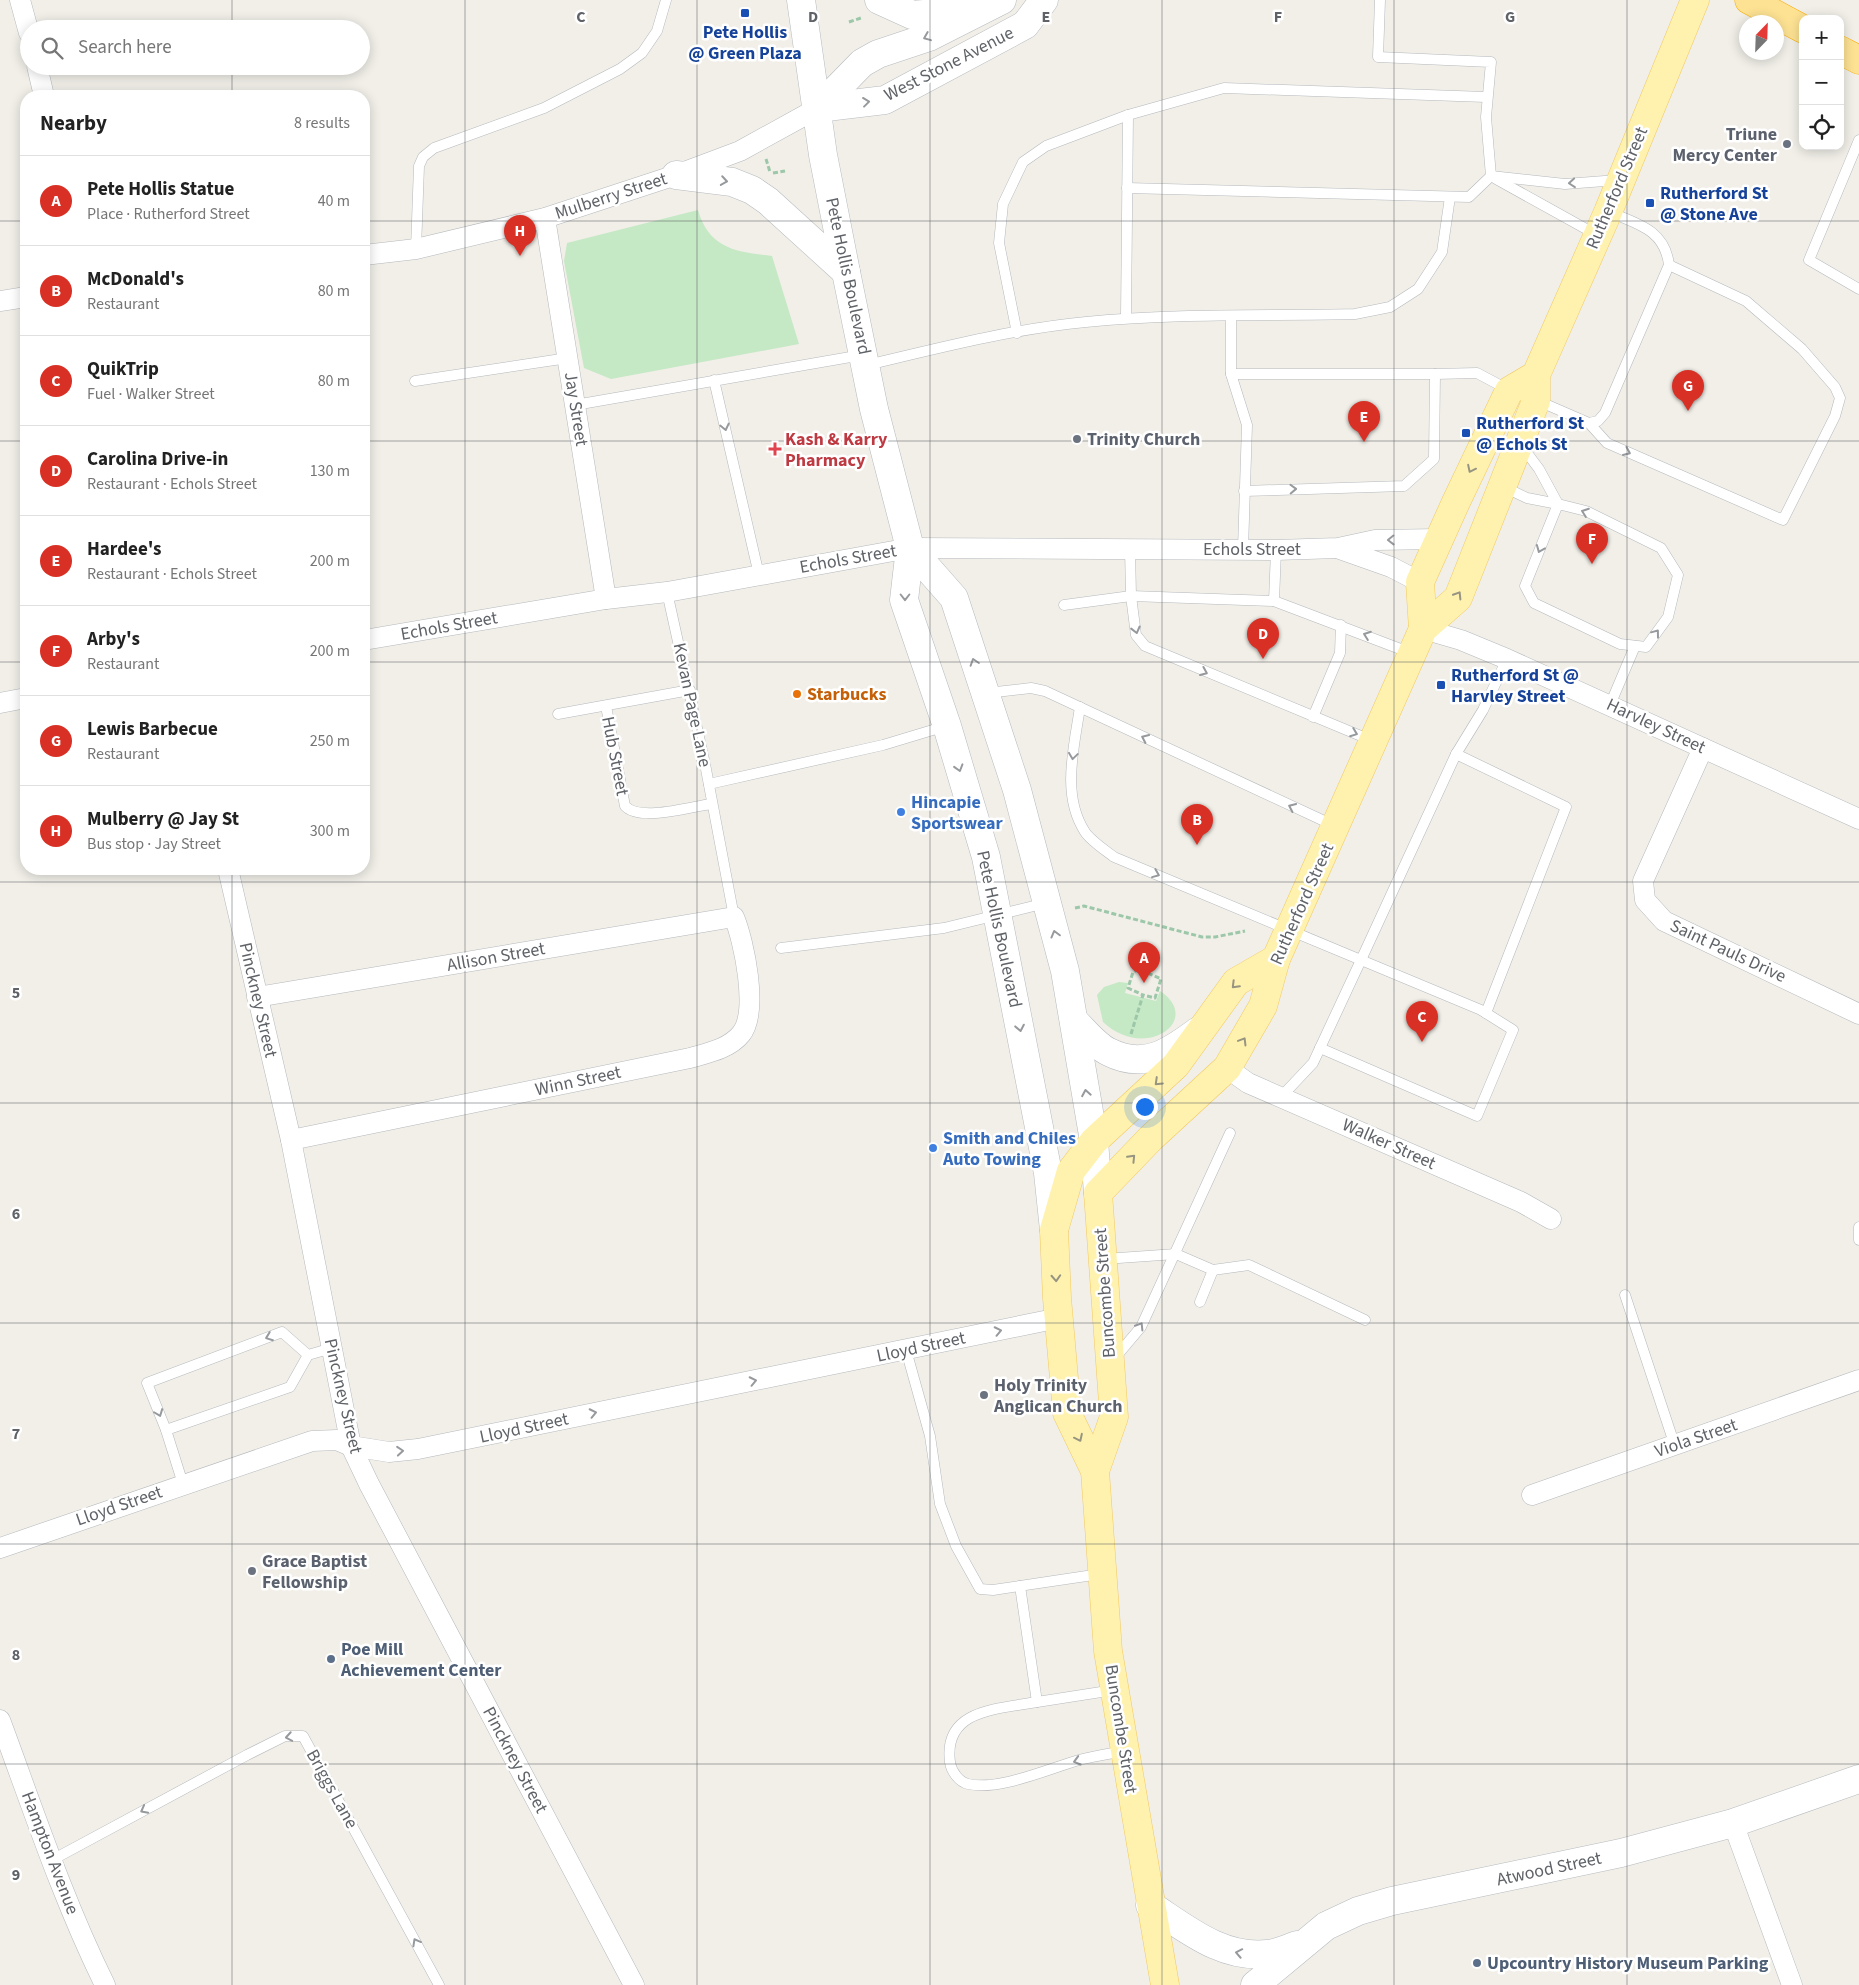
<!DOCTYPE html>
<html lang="en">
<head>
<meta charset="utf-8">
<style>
  :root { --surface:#fff; --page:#f6f6f6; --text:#222; --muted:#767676; --line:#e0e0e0; --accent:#d93025 }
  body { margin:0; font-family:"Source Sans 3",sans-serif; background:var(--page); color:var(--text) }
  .controls { position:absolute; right:15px; top:15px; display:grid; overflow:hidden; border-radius:10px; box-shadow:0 2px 12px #0003 }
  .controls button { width:45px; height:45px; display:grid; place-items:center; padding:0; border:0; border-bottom:1px solid var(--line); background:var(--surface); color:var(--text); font:25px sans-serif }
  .compass { position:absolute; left:1739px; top:15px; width:45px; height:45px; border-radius:50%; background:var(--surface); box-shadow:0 2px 12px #0003; rotate:23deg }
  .you { position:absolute; left:1144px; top:1106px; width:18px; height:18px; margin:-12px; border:4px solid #fff; border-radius:50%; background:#1a73e8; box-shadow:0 0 0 8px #1a73e833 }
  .badge { display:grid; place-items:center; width:32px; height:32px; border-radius:50%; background:var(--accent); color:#fff; font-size:16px; font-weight:700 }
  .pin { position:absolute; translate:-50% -41px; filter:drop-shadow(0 1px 2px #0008) }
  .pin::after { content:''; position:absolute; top:26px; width:18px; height:15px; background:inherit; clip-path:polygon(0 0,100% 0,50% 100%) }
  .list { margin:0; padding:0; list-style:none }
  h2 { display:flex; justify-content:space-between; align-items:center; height:65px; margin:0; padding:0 20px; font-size:21px }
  h2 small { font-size:16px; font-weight:400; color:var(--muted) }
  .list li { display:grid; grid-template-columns:32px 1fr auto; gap:15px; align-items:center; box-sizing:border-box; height:90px; padding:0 20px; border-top:1px solid var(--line) }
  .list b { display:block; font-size:19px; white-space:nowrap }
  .list p { margin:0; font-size:16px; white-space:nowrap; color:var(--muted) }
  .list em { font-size:16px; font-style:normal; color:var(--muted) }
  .icon { flex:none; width:28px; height:28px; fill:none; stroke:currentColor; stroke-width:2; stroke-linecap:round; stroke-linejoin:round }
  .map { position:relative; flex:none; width:1859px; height:1985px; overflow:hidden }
  .search { position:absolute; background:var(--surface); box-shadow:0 2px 12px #0003; left:20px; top:20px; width:350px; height:55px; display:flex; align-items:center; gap:12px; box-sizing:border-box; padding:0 18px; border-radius:28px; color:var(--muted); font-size:19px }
  .panel { position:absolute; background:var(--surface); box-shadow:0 2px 12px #0003; left:20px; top:90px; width:350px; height:785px; border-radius:20px }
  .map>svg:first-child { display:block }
  .green { fill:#c5e8c5 }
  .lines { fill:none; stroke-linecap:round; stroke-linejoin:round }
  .lane-casing { stroke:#b5b8bc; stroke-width:11 }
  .street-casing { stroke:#b5b8bc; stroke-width:21 }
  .secondary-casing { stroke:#b6babf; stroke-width:29 }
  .primary-casing { stroke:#f2c960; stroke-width:29 }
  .highway-casing { stroke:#f9ab00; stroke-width:29 }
  .path { stroke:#9cc7a9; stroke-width:3; stroke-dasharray:5 2.5; stroke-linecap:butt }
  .lane { stroke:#fff; stroke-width:10 }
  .street { stroke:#fff; stroke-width:20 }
  .secondary { stroke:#fff; stroke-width:28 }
  .primary { stroke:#fff2af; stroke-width:28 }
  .highway { stroke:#fde293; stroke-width:28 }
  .oneway { stroke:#979a9d }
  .oneway2 { stroke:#979581 }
  .grid { fill:none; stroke:#5f6368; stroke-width:1; stroke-opacity:0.55 }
  .transit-dot { fill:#1a4fb4; stroke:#fff; stroke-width:2 }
  .worship-dot { fill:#6b7280; stroke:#fff; stroke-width:2 }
  .health-dot { fill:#e0444e; stroke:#fff; stroke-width:2 }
  .food-dot { fill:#e8710a; stroke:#fff; stroke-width:2 }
  .shop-dot { fill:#3f7fe0; stroke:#fff; stroke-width:2 }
  .service-dot { fill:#5c6f8a; stroke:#fff; stroke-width:2 }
  .labels { text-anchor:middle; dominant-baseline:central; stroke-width:5; stroke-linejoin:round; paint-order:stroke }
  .transit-label { font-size:18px; font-weight:bold; fill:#164399; stroke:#fff; text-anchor:start }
  .street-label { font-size:18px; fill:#5f6368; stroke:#fff }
  .worship-label { font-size:18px; font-weight:bold; fill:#5b616d; stroke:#fff; text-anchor:start }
  .health-label { font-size:18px; font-weight:bold; fill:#be3a42; stroke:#fff; text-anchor:start }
  .food-label { font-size:18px; font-weight:bold; fill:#c56008; stroke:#fff; text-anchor:start }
  .shop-label { font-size:18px; font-weight:bold; fill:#366cbe; stroke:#fff; text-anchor:start }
  .service-label { font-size:18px; font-weight:bold; fill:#4e5e75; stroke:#fff; text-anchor:start }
  .grid-label { font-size:16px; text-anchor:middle; font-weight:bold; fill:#5f6368; stroke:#fff; stroke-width:5; stroke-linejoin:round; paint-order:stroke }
</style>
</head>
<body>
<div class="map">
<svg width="1859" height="1985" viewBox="0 0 1859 1985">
  <rect width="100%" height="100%" fill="#f1efe8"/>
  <g class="green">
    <path d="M698,210C709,249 737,252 772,256L799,344L611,379L584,368L564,261L567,243Z"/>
    <path d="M1119,982L1128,983L1125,993L1156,1001L1160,991C1204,1020 1145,1062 1103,1022L1097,995L1104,987Z"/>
  </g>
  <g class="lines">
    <defs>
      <g id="lane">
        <path d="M1859,140L1809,260L1859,289"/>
        <path d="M1491,176L1565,184L1618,180"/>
        <path d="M1496,179L1597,235"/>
        <path d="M1127,188L1469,197L1491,176L1486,117L1491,62L1378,57L1380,0"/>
        <path d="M416,249L419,166L423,157L434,148L544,108L620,69L642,53L657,31L666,0"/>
        <path d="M1231,317V374L1247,425L1243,549"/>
        <path d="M1126,318L1128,115"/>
        <path d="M1017,333L999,243L1003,204L1023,162L1046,146L1128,115L1224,88L1486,97"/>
        <path d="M867,365C938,348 1012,329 1086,322C1175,313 1266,316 1355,314L1390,307L1418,289L1442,252L1450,197"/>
        <path d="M1231,374H1435L1434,459L1404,486L1244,491"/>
        <path d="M1435,374L1477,373L1509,390"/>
        <path d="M714,380L759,575"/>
        <path d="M415,381L568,358"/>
        <path d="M1536,400L1589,423L1598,421L1605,413L1669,265C1665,230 1638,224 1609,212"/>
        <path d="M575,405L862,355"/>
        <path d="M1589,423L1607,443L1783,520L1835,416L1840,398L1835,387L1802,349L1746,301L1669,265"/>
        <path d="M1504,487L1527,498L1558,504L1525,586L1534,603L1620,644L1646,647L1668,617L1678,575L1661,548L1586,511L1558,504L1539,469L1521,445"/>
        <path d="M1130,548L1131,596L1136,635L1145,646L1373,741"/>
        <path d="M667,592L705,764L734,917"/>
        <path d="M1274,601L1411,653"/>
        <path d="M1064,605L1131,596L1274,601L1276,550"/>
        <path d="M987,693L1031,688L1045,691L1335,826"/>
        <path d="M1610,705L1635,646"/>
        <path d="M606,706L625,806C640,822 690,807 711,804"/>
        <path d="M1080,707C1074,748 1061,795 1085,832C1091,841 1105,850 1114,857L1361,960L1313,1063L1281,1097"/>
        <path d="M558,714L690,690"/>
        <path d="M1313,717L1340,653L1341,625"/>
        <path d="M1456,754L1566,807L1486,1013"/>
        <path d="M709,784L883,745L946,726"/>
        <path d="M781,948L944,928L1046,903"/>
        <path d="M1320,1048L1477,1116L1513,1030L1481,1010L1361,960L1456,754L1483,710L1507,659"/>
        <path d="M1859,1227V1240"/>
        <path d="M1104,1259L1176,1254L1213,1270L1249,1265L1365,1320"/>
        <path d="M1625,1295L1675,1446"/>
        <path d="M1200,1302L1213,1270"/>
        <path d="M906,1350L930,1436L940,1504L956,1546L980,1589L993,1590L1100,1574"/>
        <path d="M308,1355L282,1332L147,1383L166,1430L290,1387L308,1355L332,1348"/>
        <path d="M1114,1359L1141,1327L1230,1133"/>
        <path d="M166,1430L183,1484"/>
        <path d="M1020,1586L1037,1702L1114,1690"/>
        <path d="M1037,1702C998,1709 943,1709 950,1762C951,1771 959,1782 968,1784C999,1791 1048,1769 1079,1760C1094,1756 1109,1754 1124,1751"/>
        <path d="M52,1860L247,1755L285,1736H303L439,1985"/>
      </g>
      <g id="street">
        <path d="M20,0L29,33"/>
        <path d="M37,66L44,96"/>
        <path d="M545,218L606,599"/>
        <path d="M364,255L416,249L545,218L676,175L740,151L818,108"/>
        <path d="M0,301L26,297"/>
        <path d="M1340,549L1391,567L1420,582"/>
        <path d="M1423,629L1461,640L1507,659L1859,819"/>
        <path d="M364,640L606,599L667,592L910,548L1276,550L1338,548L1375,540L1439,539"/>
        <path d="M0,703L26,698"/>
        <path d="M1703,748L1643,881L1645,900L1664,921L1859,1014"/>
        <path d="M228,869L291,1140L351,1446L369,1484L634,1985"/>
        <path d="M257,997L734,917C744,941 759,1012 741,1034C729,1049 707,1053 690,1058L291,1140"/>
        <path d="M1227,1068L1248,1083L1521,1202L1551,1219"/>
        <path d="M1532,1495L1859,1380"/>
        <path d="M0,1548L312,1441L337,1440L351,1446L389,1452L418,1449L1059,1318"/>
        <path d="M0,1720C33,1809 63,1900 105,1985"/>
        <path d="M1733,1823L1792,1985"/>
      </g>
      <g id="secondary">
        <path d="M801,0L823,155L846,272L874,409L910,548L904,600L947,726L986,857L1048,1173L1054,1230"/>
        <path d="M879,0L912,15L947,12L970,6"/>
        <path d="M818,108L885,100L1025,25L1044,0"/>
        <path d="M818,108L862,63L878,54L929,37L1002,0"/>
        <path d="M676,175L732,182L752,190L768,201L846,272"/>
        <path d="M910,548L954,598L1017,790L1065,971L1094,1141L1098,1193"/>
        <path d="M1074,1021C1084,1030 1096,1046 1109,1052C1144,1070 1170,1052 1198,1031"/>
        <path d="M1150,1905C1187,1929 1222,1959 1268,1954C1278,1953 1288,1948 1297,1945"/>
        <path d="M1255,1985L1326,1926L1358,1911L1392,1901L1621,1853L1733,1823L1859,1779"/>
      </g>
      <g id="primary">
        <path d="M1423,629L1420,582L1456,502L1509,391L1536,375"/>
        <path d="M1095,1471L1114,1417L1098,1193L1151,1138L1227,1068L1263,1006L1276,959L1423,629L1458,598L1536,401V375L1608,212L1695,0"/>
        <path d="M1165,1985L1108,1651L1095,1471L1067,1413L1057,1298L1054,1230L1071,1171L1094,1141L1176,1065L1236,982L1276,959"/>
      </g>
      <g id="highway">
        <path d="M1749,0L1803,29"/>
        <path d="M1840,50L1859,60"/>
      </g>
    </defs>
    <use href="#lane" class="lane-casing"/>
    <use href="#street" class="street-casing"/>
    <use href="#secondary" class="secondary-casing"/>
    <use href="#primary" class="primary-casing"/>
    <use href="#highway" class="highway-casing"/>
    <g class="path">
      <path d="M849,22L861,18"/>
      <path d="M766,159L770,172"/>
      <path d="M773,173L785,171"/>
      <path d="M1075,908L1084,906L1202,937H1215L1245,931"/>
      <path d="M1131,1034L1143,995L1155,998L1161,979L1139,969L1133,972L1128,988L1143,995"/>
    </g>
    <use href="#lane" class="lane"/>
    <use href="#street" class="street"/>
    <use href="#secondary" class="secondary"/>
    <use href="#primary" class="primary"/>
    <use href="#highway" class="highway"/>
  </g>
  <defs><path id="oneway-chevron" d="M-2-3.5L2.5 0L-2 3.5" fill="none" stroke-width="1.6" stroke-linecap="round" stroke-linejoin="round" transform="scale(1.25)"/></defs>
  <g class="oneway">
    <use href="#oneway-chevron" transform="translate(927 37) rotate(158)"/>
    <use href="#oneway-chevron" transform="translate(866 102) rotate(-7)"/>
    <use href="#oneway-chevron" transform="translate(724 181) rotate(9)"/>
    <use href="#oneway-chevron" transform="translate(1572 183) rotate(175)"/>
    <use href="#oneway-chevron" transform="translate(725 427) rotate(77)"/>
    <use href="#oneway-chevron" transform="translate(1627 452) rotate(24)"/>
    <use href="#oneway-chevron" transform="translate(1293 489) rotate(-2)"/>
    <use href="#oneway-chevron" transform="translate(1585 512) rotate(-160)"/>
    <use href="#oneway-chevron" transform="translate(1391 540) rotate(179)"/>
    <use href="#oneway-chevron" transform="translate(1540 549) rotate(112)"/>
    <use href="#oneway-chevron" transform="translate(905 597) rotate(90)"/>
    <use href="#oneway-chevron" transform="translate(1136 630) rotate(76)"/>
    <use href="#oneway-chevron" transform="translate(1656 633) rotate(-53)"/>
    <use href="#oneway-chevron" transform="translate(1367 635) rotate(-160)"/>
    <use href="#oneway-chevron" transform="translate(974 662) rotate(-108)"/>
    <use href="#oneway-chevron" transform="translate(1204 672) rotate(23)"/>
    <use href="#oneway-chevron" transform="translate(1354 733) rotate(21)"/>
    <use href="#oneway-chevron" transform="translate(1145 738) rotate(-155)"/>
    <use href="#oneway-chevron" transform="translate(1073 756) rotate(98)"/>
    <use href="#oneway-chevron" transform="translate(959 768) rotate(73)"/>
    <use href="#oneway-chevron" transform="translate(1292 807) rotate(-155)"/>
    <use href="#oneway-chevron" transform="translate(1156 874) rotate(22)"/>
    <use href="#oneway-chevron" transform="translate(1055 934) rotate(-105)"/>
    <use href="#oneway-chevron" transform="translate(1020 1028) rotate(79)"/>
    <use href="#oneway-chevron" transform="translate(1086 1093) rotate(-100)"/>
    <use href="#oneway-chevron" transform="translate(1140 1326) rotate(-58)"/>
    <use href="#oneway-chevron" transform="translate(998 1331) rotate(-12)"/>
    <use href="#oneway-chevron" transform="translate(269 1337) rotate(159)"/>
    <use href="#oneway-chevron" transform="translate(753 1381) rotate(-12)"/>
    <use href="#oneway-chevron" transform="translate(159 1413) rotate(69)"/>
    <use href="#oneway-chevron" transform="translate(593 1413) rotate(-12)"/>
    <use href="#oneway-chevron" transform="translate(400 1451) rotate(-5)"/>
    <use href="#oneway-chevron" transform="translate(289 1737) rotate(170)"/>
    <use href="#oneway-chevron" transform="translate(1077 1761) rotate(164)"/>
    <use href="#oneway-chevron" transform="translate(144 1810) rotate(152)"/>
    <use href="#oneway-chevron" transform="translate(416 1942) rotate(-119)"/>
    <use href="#oneway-chevron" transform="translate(1239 1953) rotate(-169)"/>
  </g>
  <g class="oneway2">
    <use href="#oneway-chevron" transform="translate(1471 469) rotate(116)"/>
    <use href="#oneway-chevron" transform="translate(1458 595) rotate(-58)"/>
    <use href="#oneway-chevron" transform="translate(1235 985) rotate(135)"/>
    <use href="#oneway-chevron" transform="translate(1243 1041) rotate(-59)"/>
    <use href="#oneway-chevron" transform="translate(1158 1082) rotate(136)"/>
    <use href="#oneway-chevron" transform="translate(1132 1158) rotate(-46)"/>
    <use href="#oneway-chevron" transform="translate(1056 1278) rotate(87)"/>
    <use href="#oneway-chevron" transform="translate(1079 1438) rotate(64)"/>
  </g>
  <path class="grid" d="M232,0V29M465,0V1985M697,0V1985M930,0V1985M1162,0V1985M1394,0V1985M1627,0V1985M232,66V96M0,221H26M364,221H1859M0,441H26M364,441H1859M0,662H26M364,662H1859M232,869V1985M0,882H1859M0,1103H1859M0,1323H1859M0,1544H1859M0,1764H1859"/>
  <g class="transit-dot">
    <rect x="740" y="8" width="10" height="10" rx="2.5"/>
    <rect x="1645" y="198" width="10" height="10" rx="2.5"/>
    <rect x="1461" y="428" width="10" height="10" rx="2.5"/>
    <rect x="1436" y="680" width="10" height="10" rx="2.5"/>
  </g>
  <g class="worship-dot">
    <circle cx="1787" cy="144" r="5"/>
    <circle cx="1077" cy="439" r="5"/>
    <circle cx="984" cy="1395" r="5"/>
    <circle cx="252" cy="1571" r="5"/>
  </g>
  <path class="health-dot" d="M772.5 441.5h5v5h5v5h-5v5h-5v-5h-5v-5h5z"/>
  <circle class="food-dot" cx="797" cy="694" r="5"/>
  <g class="shop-dot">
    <circle cx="901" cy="812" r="5"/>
    <circle cx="933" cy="1148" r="5"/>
  </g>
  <g class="service-dot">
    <circle cx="331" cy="1659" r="5"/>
    <circle cx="1477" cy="1963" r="5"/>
  </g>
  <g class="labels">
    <g class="transit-label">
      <text x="745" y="32" text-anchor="middle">Pete Hollis<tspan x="745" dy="21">@ Green Plaza</tspan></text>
      <text x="1660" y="193">Rutherford St<tspan x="1660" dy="21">@ Stone Ave</tspan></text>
      <text x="1476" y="423">Rutherford St<tspan x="1476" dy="21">@ Echols St</tspan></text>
      <text x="1451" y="675">Rutherford St @<tspan x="1451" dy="21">Harvley Street</tspan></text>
    </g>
    <g class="street-label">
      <text transform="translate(949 64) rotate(-27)">West Stone Avenue</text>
      <text transform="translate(1617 188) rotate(-67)">Rutherford Street</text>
      <text transform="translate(611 196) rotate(-18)">Mulberry Street</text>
      <text transform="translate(848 276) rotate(78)">Pete Hollis Boulevard</text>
      <text transform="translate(576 409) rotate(81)">Jay Street</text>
      <text x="1252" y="549">Echols Street</text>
      <text transform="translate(848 559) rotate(-10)">Echols Street</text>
      <text transform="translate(449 626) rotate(-10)">Echols Street</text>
      <text transform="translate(692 705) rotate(78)">Kevan Page Lane</text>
      <text transform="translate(1656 726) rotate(25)">Harvley Street</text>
      <text transform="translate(615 756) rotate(79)">Hub Street</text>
      <text transform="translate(1302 904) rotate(-66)">Rutherford Street</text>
      <text transform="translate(999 929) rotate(78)">Pete Hollis Boulevard</text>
      <text transform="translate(1728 951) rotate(25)">Saint Pauls Drive</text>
      <text transform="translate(496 957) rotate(-10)">Allison Street</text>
      <text transform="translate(258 1000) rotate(77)">Pinckney Street</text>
      <text transform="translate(578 1081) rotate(-12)">Winn Street</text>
      <text transform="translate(1389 1144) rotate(24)">Walker Street</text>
      <text transform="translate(1105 1293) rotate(-94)">Buncombe Street</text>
      <text transform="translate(921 1347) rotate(-12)">Lloyd Street</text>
      <text transform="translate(343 1396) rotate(77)">Pinckney Street</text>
      <text transform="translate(524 1428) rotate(-12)">Lloyd Street</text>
      <text transform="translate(1696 1438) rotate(-19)">Viola Street</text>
      <text transform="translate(119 1506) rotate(-19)">Lloyd Street</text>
      <text transform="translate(1121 1729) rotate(81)">Buncombe Street</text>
      <text transform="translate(515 1760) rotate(62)">Pinckney Street</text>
      <text transform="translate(332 1789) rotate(61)">Briggs Lane</text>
      <text transform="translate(50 1853) rotate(69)">Hampton Avenue</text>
      <text transform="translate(1549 1869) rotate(-12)">Atwood Street</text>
    </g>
    <g class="worship-label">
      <text x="1777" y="134" text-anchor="end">Triune<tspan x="1777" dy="21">Mercy Center</tspan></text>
      <text x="1087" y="439">Trinity Church</text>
      <text x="994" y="1385">Holy Trinity<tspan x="994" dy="21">Anglican Church</tspan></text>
      <text x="262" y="1561">Grace Baptist<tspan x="262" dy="21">Fellowship</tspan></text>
    </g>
    <g class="health-label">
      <text x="785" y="439">Kash &amp; Karry<tspan x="785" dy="21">Pharmacy</tspan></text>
    </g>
    <g class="food-label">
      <text x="807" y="694">Starbucks</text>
    </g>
    <g class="shop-label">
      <text x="911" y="802">Hincapie<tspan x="911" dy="21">Sportswear</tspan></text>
      <text x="943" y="1138">Smith and Chiles<tspan x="943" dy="21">Auto Towing</tspan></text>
    </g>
    <g class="service-label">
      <text x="341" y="1649">Poe Mill<tspan x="341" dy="21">Achievement Center</tspan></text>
      <text x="1487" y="1963">Upcountry History Museum Parking</text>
    </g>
  </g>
  <g class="grid-label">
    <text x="581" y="22">C</text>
    <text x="813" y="22">D</text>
    <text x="1046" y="22">E</text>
    <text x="1278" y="22">F</text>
    <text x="1510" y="22">G</text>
    <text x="16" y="998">5</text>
    <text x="16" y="1219">6</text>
    <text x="16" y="1439">7</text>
    <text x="16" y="1660">8</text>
    <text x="16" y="1880">9</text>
  </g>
</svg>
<div class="controls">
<button>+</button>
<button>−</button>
<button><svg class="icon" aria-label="locate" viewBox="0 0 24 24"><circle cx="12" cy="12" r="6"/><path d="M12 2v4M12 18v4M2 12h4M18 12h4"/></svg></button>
</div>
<svg class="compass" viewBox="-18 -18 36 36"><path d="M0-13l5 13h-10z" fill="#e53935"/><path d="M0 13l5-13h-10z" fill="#767676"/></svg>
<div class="you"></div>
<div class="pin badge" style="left:1144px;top:983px">A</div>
<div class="pin badge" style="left:1197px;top:845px">B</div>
<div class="pin badge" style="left:1422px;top:1042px">C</div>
<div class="pin badge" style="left:1263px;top:659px">D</div>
<div class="pin badge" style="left:1364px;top:442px">E</div>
<div class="pin badge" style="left:1592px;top:564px">F</div>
<div class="pin badge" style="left:1688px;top:411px">G</div>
<div class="pin badge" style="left:520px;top:256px">H</div>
<div class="search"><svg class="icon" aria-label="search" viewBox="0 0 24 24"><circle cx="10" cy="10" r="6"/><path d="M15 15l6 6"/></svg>Search here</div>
<section class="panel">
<h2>Nearby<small>8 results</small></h2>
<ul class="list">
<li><span class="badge">A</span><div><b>Pete Hollis Statue</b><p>Place · Rutherford Street</p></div><em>40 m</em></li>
<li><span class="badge">B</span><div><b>McDonald's</b><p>Restaurant</p></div><em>80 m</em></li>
<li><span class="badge">C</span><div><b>QuikTrip</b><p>Fuel · Walker Street</p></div><em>80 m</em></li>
<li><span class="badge">D</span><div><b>Carolina Drive-in</b><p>Restaurant · Echols Street</p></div><em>130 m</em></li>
<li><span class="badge">E</span><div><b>Hardee's</b><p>Restaurant · Echols Street</p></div><em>200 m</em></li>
<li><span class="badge">F</span><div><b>Arby's</b><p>Restaurant</p></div><em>200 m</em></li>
<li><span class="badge">G</span><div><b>Lewis Barbecue</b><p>Restaurant</p></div><em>250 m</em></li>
<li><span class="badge">H</span><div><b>Mulberry @ Jay St</b><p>Bus stop · Jay Street</p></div><em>300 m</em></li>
</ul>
</section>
</div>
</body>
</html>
